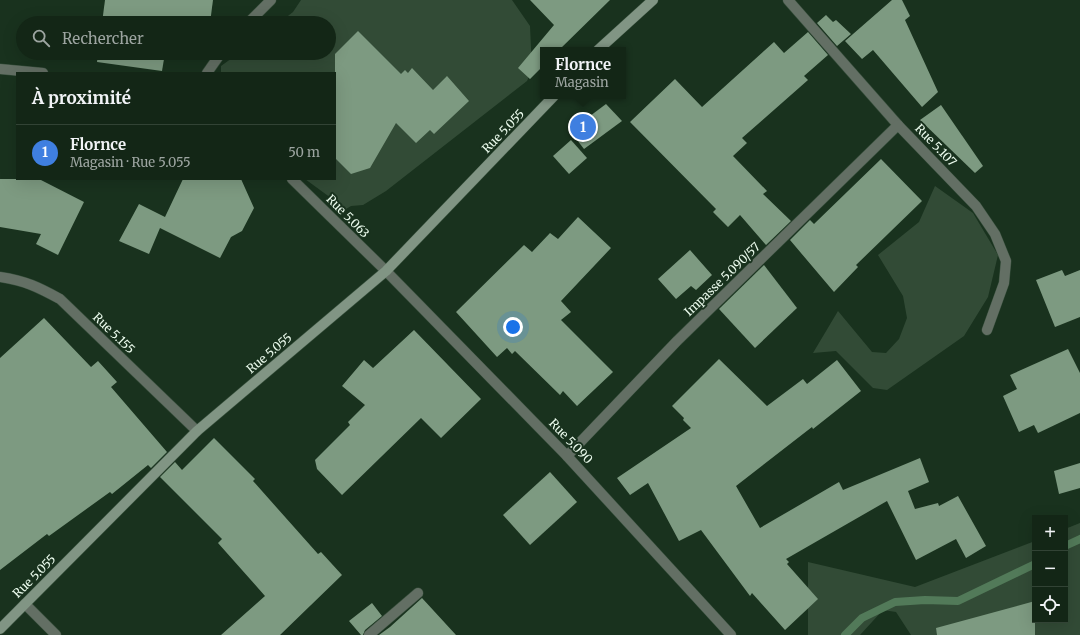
<!DOCTYPE html>
<html lang="fr">
<head>
<meta charset="utf-8">
<style>
  :root { --surface:#132616; --page:#1c2e1f; --text:#f1f3f6; --muted:#9da5a1; --line:#324335; --accent:#d93025 }
  body { margin:0; font-family:Merriweather,serif; background:var(--page); color:var(--text) }
  .controls { position:absolute; right:12px; bottom:12px; display:grid; overflow:hidden; border-radius:0px; box-shadow:0 4px 16px #0002 }
  .controls button { width:36px; height:36px; display:grid; place-items:center; padding:0; border:0; border-bottom:1px solid var(--line); background:var(--surface); color:var(--text); font:20px sans-serif }
  .you { position:absolute; left:513px; top:327px; width:14px; height:14px; margin:-10px; border:3px solid #fff; border-radius:50%; background:#1a73e8; box-shadow:0 0 0 6px #1a73e833 }
  .badge { display:grid; place-items:center; width:26px; height:26px; border-radius:50%; background:var(--accent); color:#fff; font-size:13px; font-weight:700 }
  .pin { position:absolute; translate:-50% -50%; border:2px solid #fff; box-shadow:0 1px 4px #0006 }
  .popup { position:absolute; left:540px; top:47px; width:86px; height:52px; box-sizing:border-box; display:grid; place-content:center; border-radius:0px; background:var(--surface); filter:drop-shadow(0 1px 3px #0005); font-size:13px; white-space:nowrap; color:var(--muted) }
  .popup b { font-size:15px; color:var(--text) }
  .popup::after { content:''; position:absolute; left:50%; top:100%; margin-left:-8px; border:8px solid transparent; border-top-color:var(--surface) }
  .list { margin:0; padding:0; list-style:none }
  h2 { display:flex; justify-content:space-between; align-items:center; height:52px; margin:0; padding:0 16px; font-size:17px }
  h2 small { font-size:13px; font-weight:400; color:var(--muted) }
  .list li { display:grid; grid-template-columns:26px 1fr auto; gap:12px; align-items:center; box-sizing:border-box; height:56px; padding:0 16px; border-top:1px solid var(--line) }
  .list b { display:block; font-size:15px; white-space:nowrap }
  .list p { margin:0; font-size:13px; white-space:nowrap; color:var(--muted) }
  .list em { font-size:13px; font-style:normal; color:var(--muted) }
  .icon { flex:none; width:22px; height:22px; fill:none; stroke:currentColor; stroke-width:2; stroke-linecap:round; stroke-linejoin:round }
  .map { position:relative; flex:none; width:1080px; height:635px; overflow:hidden }
  .search { position:absolute; background:var(--surface); box-shadow:0 4px 16px #0002; left:16px; top:16px; width:320px; height:44px; display:flex; align-items:center; gap:10px; box-sizing:border-box; padding:0 14px; border-radius:22px; color:var(--muted); font-size:15px }
  .panel { position:absolute; background:var(--surface); box-shadow:0 4px 16px #0002; left:16px; top:72px; width:320px; height:108px; border-radius:0px }
  .map>svg:first-child { display:block }
  .green { fill:#324b36 }
  .lines { fill:none; stroke-linecap:round; stroke-linejoin:round }
  .stream { stroke:#527a59; stroke-width:8 }
  .building { fill:#7d9a81 }
  .street-casing { stroke:#364e3b; stroke-width:11 }
  .secondary-casing { stroke:#364e3b; stroke-width:11 }
  .street { stroke:#636f64; stroke-width:10 }
  .secondary { stroke:#819584; stroke-width:10 }
  .labels { text-anchor:middle; dominant-baseline:central; stroke-width:4; stroke-linejoin:round; paint-order:stroke }
  .street-label { font-size:12px; fill:#eafaec; stroke:#19321e }
</style>
</head>
<body>
<div class="map">
<svg width="1080" height="635" viewBox="0 0 1080 635">
  <rect width="100%" height="100%" fill="#19321e"/>
  <g class="green">
    <path d="M301,0H512L530,26L532,70L527,81L386,191L363,205L351,206L346,209L305,179H335V73H221V66L239,53H329V23H279L293,12Z"/>
    <path d="M935,186L973,213L998,255L988,297L964,336L887,390L873,388L836,351L813,353L838,311L872,352L886,353L899,339L907,318L903,296L878,255L919,222Z"/>
    <path d="M1080,523V635H911L896,612L883,610L860,635H808V562L915,587L1035,541V620H1065V529Z"/>
  </g>
  <g class="lines">
    <g class="stream">
      <path d="M1065,546L1080,539"/>
      <path d="M845,635L862,618L895,602L925,600L958,601L1035,564"/>
    </g>
  </g>
  <g class="building">
    <path d="M105,0H213L210,23H102Z"/>
    <path d="M530,0H610L559,50H543V66L530,79L518,68L554,25Z"/>
    <path d="M892,0H902L910,16L905,20L938,92L922,107L873,50L862,59L845,41Z"/>
    <path d="M826,15L833,22L836,20L851,34L837,46L817,23Z"/>
    <path d="M358,31L401,74L405,70L408,73L412,68L433,90L447,76L469,101L434,134L430,130L416,143L396,123L370,168L351,174L335,158V54Z"/>
    <path d="M808,32L828,55L804,76L808,80L742,138L747,143L733,156L767,191L763,194L791,221L766,245L740,215L728,227L713,212L716,209L630,122L675,79L702,107L774,42L784,53Z"/>
    <path d="M98,53H165L162,71L97,62Z"/>
    <path d="M606,104L622,121L584,149L570,131Z"/>
    <path d="M941,105L983,166L975,173L920,120Z"/>
    <path d="M571,140L587,158L569,174L553,156Z"/>
    <path d="M881,159L922,201L856,265L858,267L834,292L790,240L810,220L814,224Z"/>
    <path d="M0,179H39L84,202L58,255L36,244L41,234L0,227Z"/>
    <path d="M183,179H241L254,208L242,231L231,237L220,258L160,228L149,254L119,241L139,204L165,217Z"/>
    <path d="M578,217L611,248L561,301L571,312L561,320L613,372L577,406L563,391L560,395L515,351L512,354L507,348L497,357L456,312L524,245L532,252L550,233L558,239Z"/>
    <path d="M690,250L712,275L696,290L691,286L676,299L658,279Z"/>
    <path d="M764,265L797,308L755,348L719,309Z"/>
    <path d="M1062,270L1065,276L1080,270V317L1055,327L1036,280Z"/>
    <path d="M44,318L91,367L98,361L117,382L111,387L167,452L151,468L148,465L112,494L110,492L49,536L47,534L0,570V358Z"/>
    <path d="M414,330L481,399L441,438L421,418L342,495L317,469L315,460L350,425L348,422L365,405L342,386L364,360L373,368Z"/>
    <path d="M1068,349L1080,373V413L1038,433L1034,425L1019,432L1003,396L1017,389L1010,375Z"/>
    <path d="M719,359L767,406L803,379L807,384L837,360L861,391L813,429L812,427L736,486L760,528L839,482L843,490L920,458L929,482L908,491L915,509L938,503L939,506L958,496L986,546L966,558L956,539L916,560L887,501L786,559L789,562L787,564L818,599L785,630L752,593L750,596L701,530L679,541L648,483L630,495L617,478L691,428L683,420L684,418L672,406Z"/>
    <path d="M214,438L255,479L253,481L318,554L321,552L342,575L280,635H221L265,596L218,543L222,539L160,477L175,462L182,470Z"/>
    <path d="M1080,463V488L1059,494L1054,471Z"/>
    <path d="M550,472L577,502L530,545L503,515Z"/>
    <path d="M422,598L456,635H379L390,627Z"/>
    <path d="M1035,601V635H937L936,628Z"/>
    <path d="M372,603L382,616L365,630L363,635H361L349,621Z"/>
  </g>
  <g class="lines">
    <defs>
      <g id="street">
        <path d="M788,0L898,125L976,206L995,234L1006,261L1004,283L987,330"/>
        <path d="M248,23L271,0"/>
        <path d="M0,69L43,73"/>
        <path d="M207,73L221,53"/>
        <path d="M292,179L386,271L567,456L731,635"/>
        <path d="M0,277C26,281 38,287 60,299L197,431"/>
        <path d="M567,456L677,341L898,125"/>
        <path d="M25,604L56,635"/>
        <path d="M369,635L418,593"/>
      </g>
      <g id="secondary">
        <path d="M598,50L653,0"/>
        <path d="M0,629L197,431L386,271L554,96"/>
      </g>
    </defs>
    <use href="#street" class="street-casing"/>
    <use href="#secondary" class="secondary-casing"/>
    <use href="#street" class="street"/>
    <use href="#secondary" class="secondary"/>
  </g>
  <g class="labels">
    <g class="street-label">
      <text transform="translate(503 131) rotate(-46)">Rue 5.055</text>
      <text transform="translate(936 145) rotate(46)">Rue 5.107</text>
      <text transform="translate(348 216) rotate(45)">Rue 5.063</text>
      <text transform="translate(722 279) rotate(-44)">Impasse 5.090/57</text>
      <text transform="translate(114 333) rotate(44)">Rue 5.155</text>
      <text transform="translate(269 353) rotate(-40)">Rue 5.055</text>
      <text transform="translate(571 441) rotate(46)">Rue 5.090</text>
      <text transform="translate(34 576) rotate(-45)">Rue 5.055</text>
    </g>
  </g>
</svg>
<div class="controls">
<button>+</button>
<button>−</button>
<button><svg class="icon" aria-label="locate" viewBox="0 0 24 24"><circle cx="12" cy="12" r="6"/><path d="M12 2v4M12 18v4M2 12h4M18 12h4"/></svg></button>
</div>
<div class="you"></div>
<div class="pin badge" style="left:583px;top:127px;background:#3f7fe0">1</div>
<div class="popup"><b>Flornce</b>Magasin</div>
<div class="search"><svg class="icon" aria-label="search" viewBox="0 0 24 24"><circle cx="10" cy="10" r="6"/><path d="M15 15l6 6"/></svg>Rechercher</div>
<section class="panel">
<h2>À proximité<small></small></h2>
<ul class="list">
<li><span class="badge" style="background:#3f7fe0">1</span><div><b>Flornce</b><p>Magasin · Rue 5.055</p></div><em>50 m</em></li>
</ul>
</section>
</div>
</body>
</html>
